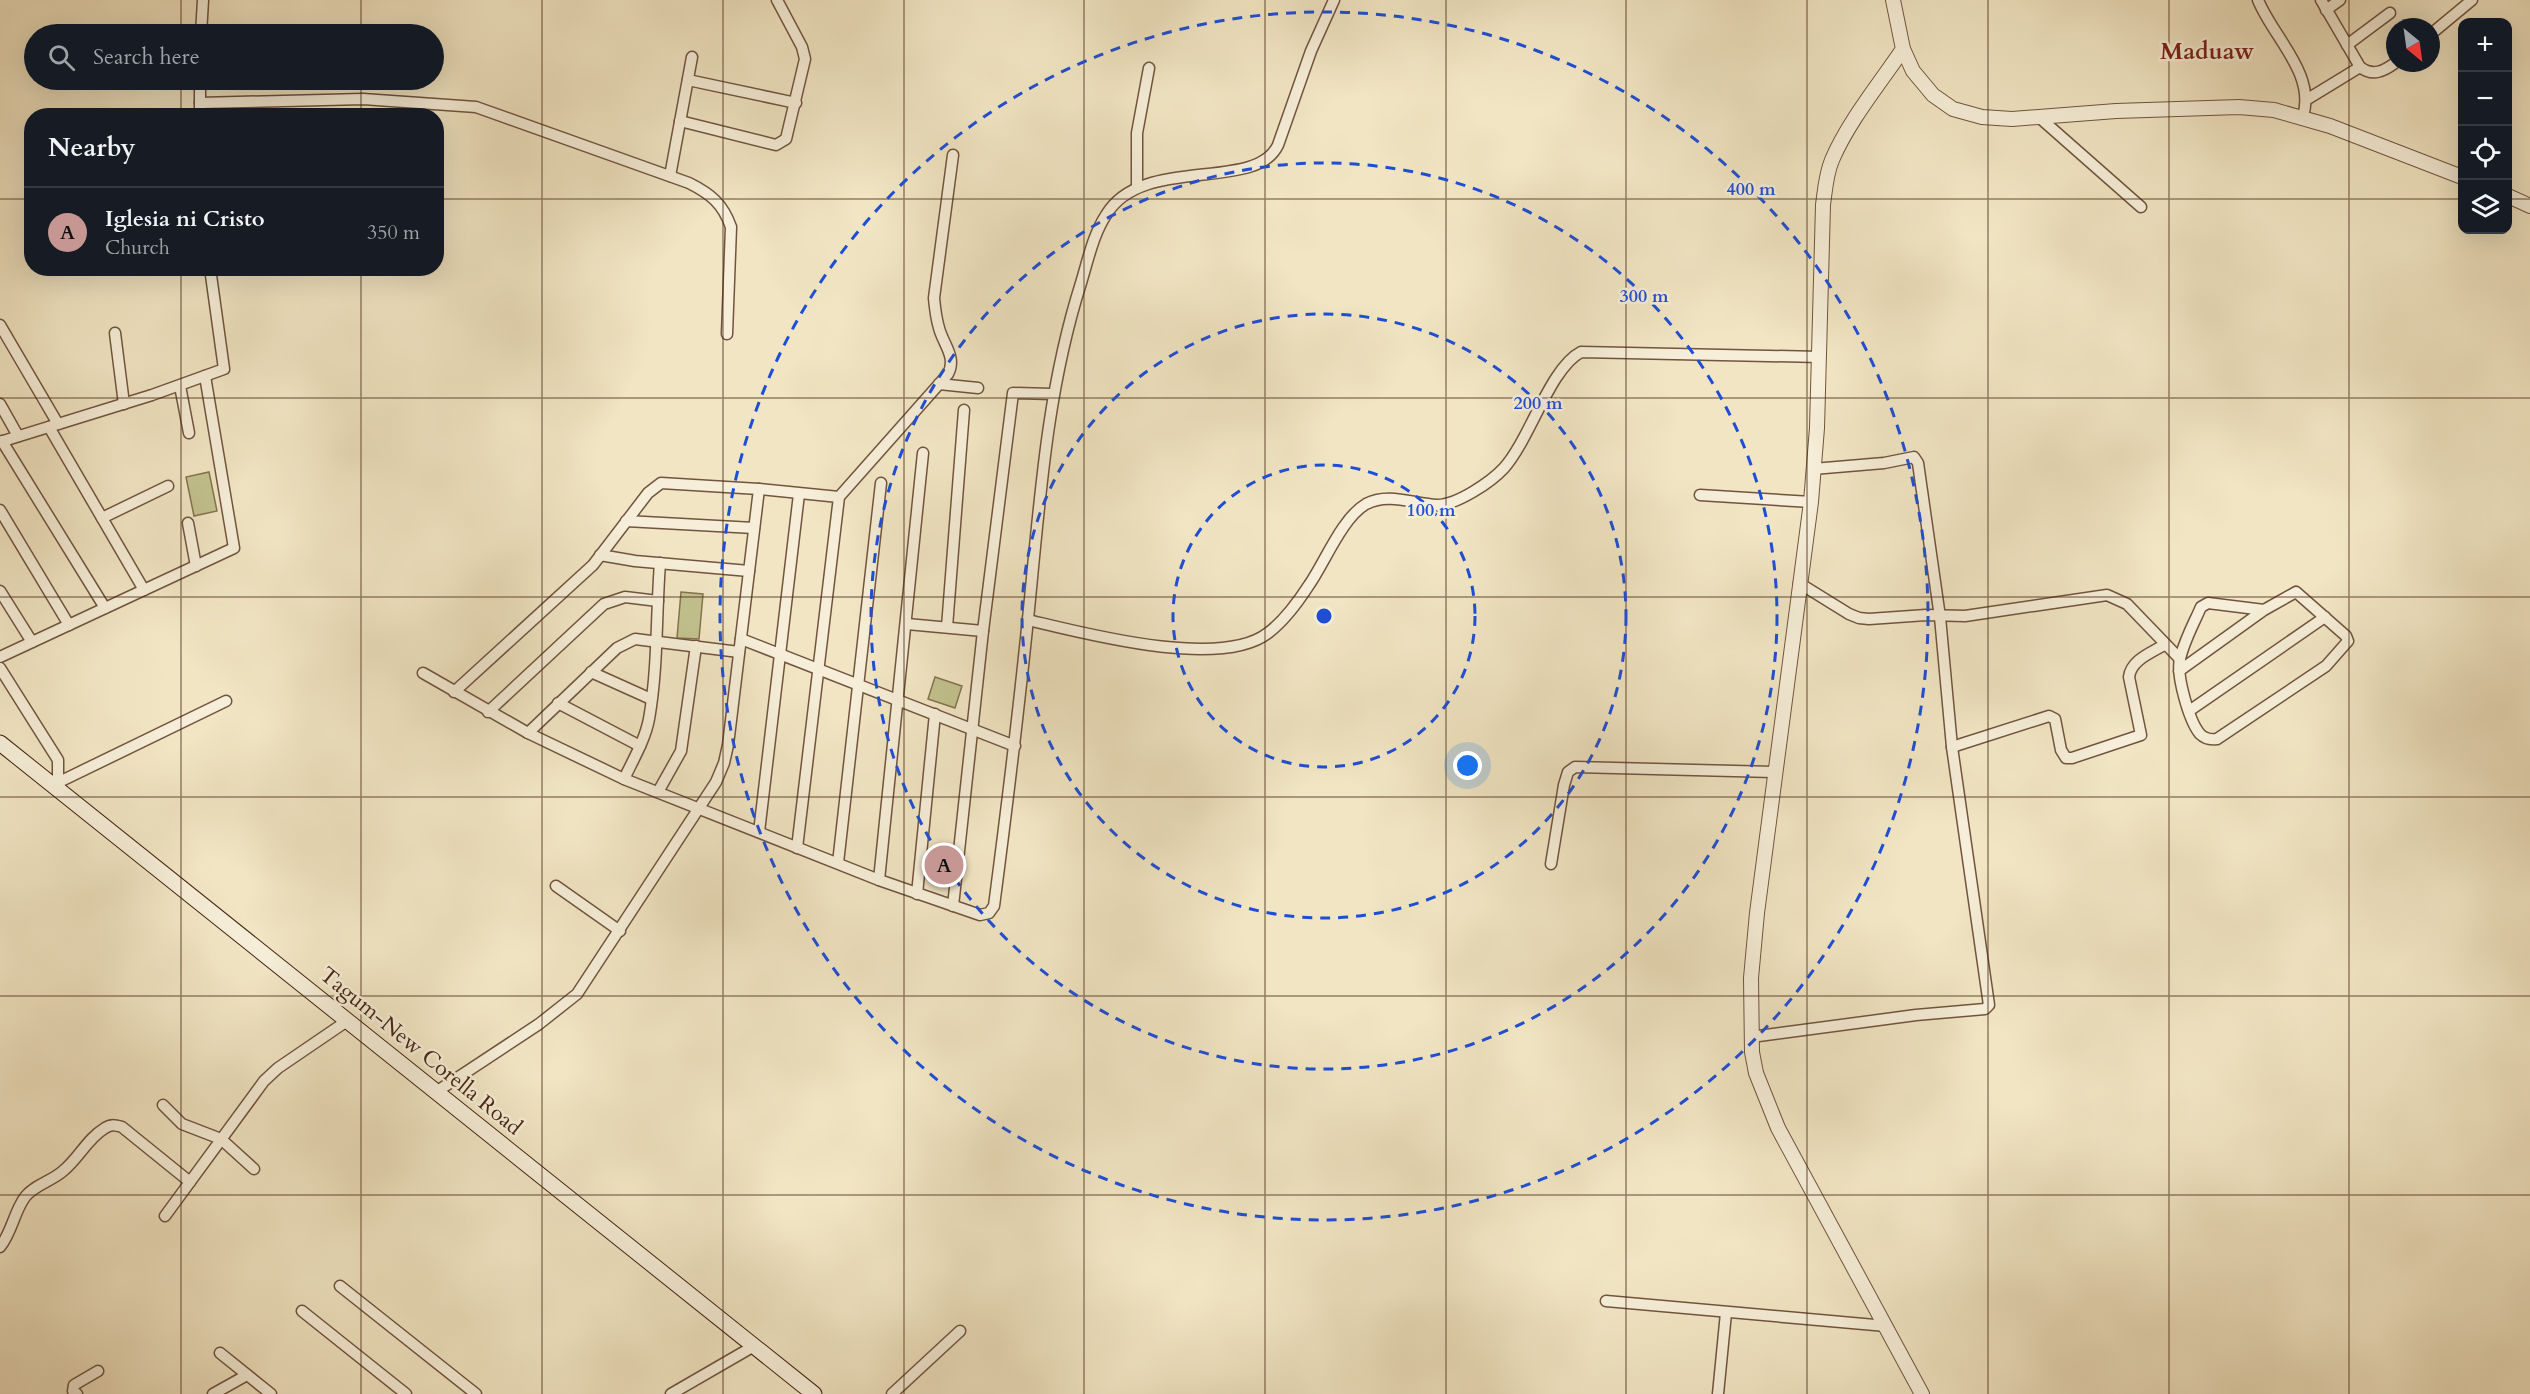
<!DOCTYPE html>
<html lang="en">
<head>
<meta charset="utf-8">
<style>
  :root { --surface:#171b24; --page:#20242c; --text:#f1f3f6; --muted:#9ea1a6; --line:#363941; --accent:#c59692 }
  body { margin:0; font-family:Cardo,serif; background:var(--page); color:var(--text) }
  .controls { position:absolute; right:18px; top:18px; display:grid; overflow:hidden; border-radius:12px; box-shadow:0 6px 24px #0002 }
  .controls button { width:54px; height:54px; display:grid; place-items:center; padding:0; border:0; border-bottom:2px solid var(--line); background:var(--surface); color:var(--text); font:30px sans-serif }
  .compass { position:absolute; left:2386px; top:18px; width:54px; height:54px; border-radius:50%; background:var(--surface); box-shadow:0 6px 24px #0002; rotate:151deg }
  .you { position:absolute; left:1468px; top:766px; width:21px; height:21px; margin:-15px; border:4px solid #fff; border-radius:50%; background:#1a73e8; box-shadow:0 0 0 9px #1a73e833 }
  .badge { display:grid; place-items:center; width:39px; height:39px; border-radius:50%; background:var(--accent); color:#111; font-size:20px; font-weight:700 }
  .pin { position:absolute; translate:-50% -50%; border:3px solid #fff; box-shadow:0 2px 6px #0006 }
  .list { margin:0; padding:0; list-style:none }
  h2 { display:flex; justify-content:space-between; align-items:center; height:78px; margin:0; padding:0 24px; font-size:26px }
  h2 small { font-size:20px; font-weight:400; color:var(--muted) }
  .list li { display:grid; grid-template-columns:39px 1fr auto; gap:18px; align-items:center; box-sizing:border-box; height:90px; padding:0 24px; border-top:2px solid var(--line) }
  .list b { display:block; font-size:22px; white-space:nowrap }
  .list p { margin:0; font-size:20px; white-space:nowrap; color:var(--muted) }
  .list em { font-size:20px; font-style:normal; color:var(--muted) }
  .icon { flex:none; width:33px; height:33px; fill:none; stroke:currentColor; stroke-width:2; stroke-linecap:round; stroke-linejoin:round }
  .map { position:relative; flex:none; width:2530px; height:1394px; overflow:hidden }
  .search { position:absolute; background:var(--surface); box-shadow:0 6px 24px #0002; left:24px; top:24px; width:420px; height:66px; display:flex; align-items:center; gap:15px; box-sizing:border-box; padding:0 21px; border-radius:33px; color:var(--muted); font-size:22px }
  .panel { position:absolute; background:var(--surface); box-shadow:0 6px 24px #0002; left:24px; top:108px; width:420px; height:168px; border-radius:24px }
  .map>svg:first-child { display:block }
  .garden { fill:#c2c28e; stroke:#847350; stroke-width:1.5 }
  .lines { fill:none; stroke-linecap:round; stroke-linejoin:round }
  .minor-casing { stroke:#71543f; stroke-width:13 }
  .tertiary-casing { stroke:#71543f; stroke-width:16 }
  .secondary-casing { stroke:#462413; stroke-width:17 }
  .minor { stroke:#f6eed8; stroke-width:10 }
  .tertiary { stroke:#f6eed8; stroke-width:14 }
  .secondary { stroke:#f6eed8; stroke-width:15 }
  .grid { fill:none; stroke:#462413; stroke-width:1.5; stroke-opacity:0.55 }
  .ring { fill:none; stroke:#1d4ed8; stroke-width:3; stroke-dasharray:10 8 }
  .labels { text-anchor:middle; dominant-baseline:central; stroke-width:5; stroke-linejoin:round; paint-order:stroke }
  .street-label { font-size:22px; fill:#462413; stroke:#f6eed8 }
  .neighbourhood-label { font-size:24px; font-weight:bold; fill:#7a1f14; stroke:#f6eed8 }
  .centre { fill:#1d4ed8; stroke:#f6eed8; stroke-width:3 }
  .ring-label { font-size:18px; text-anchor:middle; font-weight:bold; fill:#1d4ed8; stroke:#f6eed8; stroke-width:5; stroke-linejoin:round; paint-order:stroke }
</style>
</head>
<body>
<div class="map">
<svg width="2530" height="1394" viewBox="0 0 2530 1394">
  <rect width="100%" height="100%" fill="#f1e5c3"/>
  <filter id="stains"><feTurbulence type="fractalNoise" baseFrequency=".00333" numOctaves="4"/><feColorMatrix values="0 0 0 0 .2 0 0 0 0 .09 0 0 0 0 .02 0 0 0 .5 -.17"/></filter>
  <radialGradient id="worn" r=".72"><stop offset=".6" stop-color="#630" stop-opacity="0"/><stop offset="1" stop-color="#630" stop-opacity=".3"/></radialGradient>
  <g class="garden">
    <path d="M209,472L217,511L194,516L186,477Z"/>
    <path d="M681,592L703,594L699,639L677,638Z"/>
    <path d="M935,677L962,686L955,708L928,699Z"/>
  </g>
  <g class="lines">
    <defs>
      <g id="minor">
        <path d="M2258,0C2273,37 2316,74 2303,116"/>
        <path d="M2321,0L2360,67C2373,77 2384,71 2395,63"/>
        <path d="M2326,10L2340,0"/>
        <path d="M201,34L203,0"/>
        <path d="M2431,34L2472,0"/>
        <path d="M2347,45L2390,13"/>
        <path d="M200,80V116"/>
        <path d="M688,80L796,103"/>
        <path d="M2306,100L2360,67"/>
        <path d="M200,103L363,99L476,107L689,183C711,194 723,204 731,227L727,334"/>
        <path d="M2040,118L2141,207"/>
        <path d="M680,121L776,145L786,139L805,59L802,47L777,0"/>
        <path d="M670,176L692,57"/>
        <path d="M1137,187V133L1149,68"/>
        <path d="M0,325L58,424"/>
        <path d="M115,333L124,404"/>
        <path d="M939,384L978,388"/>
        <path d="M180,386L189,433"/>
        <path d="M0,404L18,436"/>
        <path d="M49,427L144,590"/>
        <path d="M2,441L105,608"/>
        <path d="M0,442L152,395L224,369L210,268"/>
        <path d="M1700,495L1811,502"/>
        <path d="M0,510L69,625"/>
        <path d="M102,518L168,486"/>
        <path d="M626,521L754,528"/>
        <path d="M188,523L196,566"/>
        <path d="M600,555L635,561L749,571"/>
        <path d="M1799,583L1849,614L1859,618L1869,619L1926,615L1965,616L2107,595L2127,604L2180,659"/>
        <path d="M0,591L32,642"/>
        <path d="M1028,620C1083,633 1220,670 1268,633C1284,621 1298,602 1309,585C1325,562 1342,518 1366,504C1388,492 1414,504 1437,505C1457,505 1491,482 1504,468C1530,439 1550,368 1581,352L1820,357"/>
        <path d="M907,624L983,631"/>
        <path d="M947,627L964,410"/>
        <path d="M741,639L1015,746"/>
        <path d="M0,657L234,548L205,376"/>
        <path d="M0,668L58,760V777L53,785"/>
        <path d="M2179,671L2264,610L2296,592L2346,636L2348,641L2326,666L2217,739C2210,740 2205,739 2200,734C2189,721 2176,675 2180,659C2184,641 2194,623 2201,607L2208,603L2264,610"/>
        <path d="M591,672L651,699"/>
        <path d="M423,673L528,733L624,779L879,880L980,915L989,913L994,906C1007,807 1019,708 1029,609C1040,498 1047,390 1081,283C1088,260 1093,235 1106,215C1142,154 1256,193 1278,145L1311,51L1334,0"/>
        <path d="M454,692L593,565L648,493L661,483L759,489L839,497"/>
        <path d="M558,703L640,746"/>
        <path d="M2189,711L2325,617"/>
        <path d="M488,712L604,604L625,597L658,601"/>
        <path d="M528,733L617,648L635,639L739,652"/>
        <path d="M1952,747L2049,716L2055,719L2061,750L2066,758H2072L2141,735L2129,677C2131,660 2151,653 2164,645"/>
        <path d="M624,779C633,760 645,740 649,719C658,668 656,615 660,563"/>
        <path d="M53,785L226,701"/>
        <path d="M658,792L681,751L696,646"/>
        <path d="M759,832L799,494"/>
        <path d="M797,848L839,497L948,374C957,357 943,344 939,328C936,318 935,309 934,298L953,155"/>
        <path d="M838,863L881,483"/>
        <path d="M1551,864L1564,785L1568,772L1575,767L1774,772"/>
        <path d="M879,880L923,453"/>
        <path d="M556,886L620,931"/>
        <path d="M917,894L935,714"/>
        <path d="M953,906L983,631L1013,393L1052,394"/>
        <path d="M1751,1037L1916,1015L1985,1009L1989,1005L1952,747L1940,617L1918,463L1914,457L1884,463L1813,469"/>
        <path d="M436,1092L539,1024L577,994L716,782L724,763L728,745L759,489"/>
        <path d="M163,1105L182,1124L221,1139L254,1169"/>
        <path d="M165,1216L264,1081L278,1068L347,1021"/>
        <path d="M0,1247C12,1232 14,1212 25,1197C34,1185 52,1181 63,1171C79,1158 87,1139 105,1128C111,1124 115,1125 122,1127L190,1182"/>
        <path d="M340,1286L476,1394"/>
        <path d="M1606,1301L1886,1326"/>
        <path d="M302,1311L406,1394"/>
        <path d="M220,1353L271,1394"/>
        <path d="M77,1394L73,1391L74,1385L98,1371"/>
        <path d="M213,1394L247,1375"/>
        <path d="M671,1394L754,1346"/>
        <path d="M892,1394L960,1331"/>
        <path d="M1718,1394L1726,1313"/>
      </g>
      <g id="tertiary">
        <path d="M1893,0L1903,49C1880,83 1848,122 1832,160C1826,174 1825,190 1823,205L1817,428L1811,502L1757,913L1751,978L1752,1052L1756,1073L1778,1128L1922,1394"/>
        <path d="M1903,49L1913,71L1933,95L1953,109L1982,117L2012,119L2116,111L2239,107L2274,110L2330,126L2462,177"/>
        <path d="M2508,196L2530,206"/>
      </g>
      <path id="secondary" d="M0,743L814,1394"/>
    </defs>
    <use href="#minor" class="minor-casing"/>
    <use href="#tertiary" class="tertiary-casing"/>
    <use href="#secondary" class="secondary-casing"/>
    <use href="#minor" class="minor"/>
    <use href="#tertiary" class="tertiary"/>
    <use href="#secondary" class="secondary"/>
  </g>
  <path class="grid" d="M181,0V34M361,0V34M542,0V1394M723,0V1394M904,0V1394M1084,0V1394M1265,0V1394M1446,0V1394M1626,0V1394M1807,0V1394M1988,0V1394M2169,0V1394M2349,0V1394M181,80V116M361,80V116M0,199H32M436,199H2462M2508,199H2530M181,268V1394M361,268V1394M0,398H2530M0,597H2530M0,797H2530M0,996H2530M0,1195H2530"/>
  <g class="ring">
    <circle cx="1324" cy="616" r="151"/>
    <circle cx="1324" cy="616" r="302"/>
    <circle cx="1324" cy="616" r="453"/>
    <circle cx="1324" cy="616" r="604"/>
  </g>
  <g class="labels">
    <g class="street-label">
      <text transform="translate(421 1051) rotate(39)">Tagum-New Corella Road</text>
    </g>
    <g class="neighbourhood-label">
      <text x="2207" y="51">Maduaw</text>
    </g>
  </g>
  <circle cx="1324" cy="616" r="9" class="centre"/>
  <g class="ring-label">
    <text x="1751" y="195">400 m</text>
    <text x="1644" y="302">300 m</text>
    <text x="1538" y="409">200 m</text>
    <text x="1431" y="516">100 m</text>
  </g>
  <rect width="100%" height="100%" filter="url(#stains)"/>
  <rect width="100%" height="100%" fill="url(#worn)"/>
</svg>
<div class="controls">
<button>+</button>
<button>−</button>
<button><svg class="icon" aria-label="locate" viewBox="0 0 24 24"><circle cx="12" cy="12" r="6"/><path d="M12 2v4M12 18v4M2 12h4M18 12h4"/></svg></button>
<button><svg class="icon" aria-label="layers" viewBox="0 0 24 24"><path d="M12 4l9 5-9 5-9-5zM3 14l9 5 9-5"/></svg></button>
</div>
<svg class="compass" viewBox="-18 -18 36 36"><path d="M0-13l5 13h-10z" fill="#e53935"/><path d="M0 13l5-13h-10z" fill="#9ea1a6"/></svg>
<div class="you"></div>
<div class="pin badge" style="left:944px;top:865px">A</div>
<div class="search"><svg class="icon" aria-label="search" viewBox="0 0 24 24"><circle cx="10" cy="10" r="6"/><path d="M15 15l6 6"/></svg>Search here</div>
<section class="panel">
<h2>Nearby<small></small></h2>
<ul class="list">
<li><span class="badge">A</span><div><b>Iglesia ni Cristo</b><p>Church</p></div><em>350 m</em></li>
</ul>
</section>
</div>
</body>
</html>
